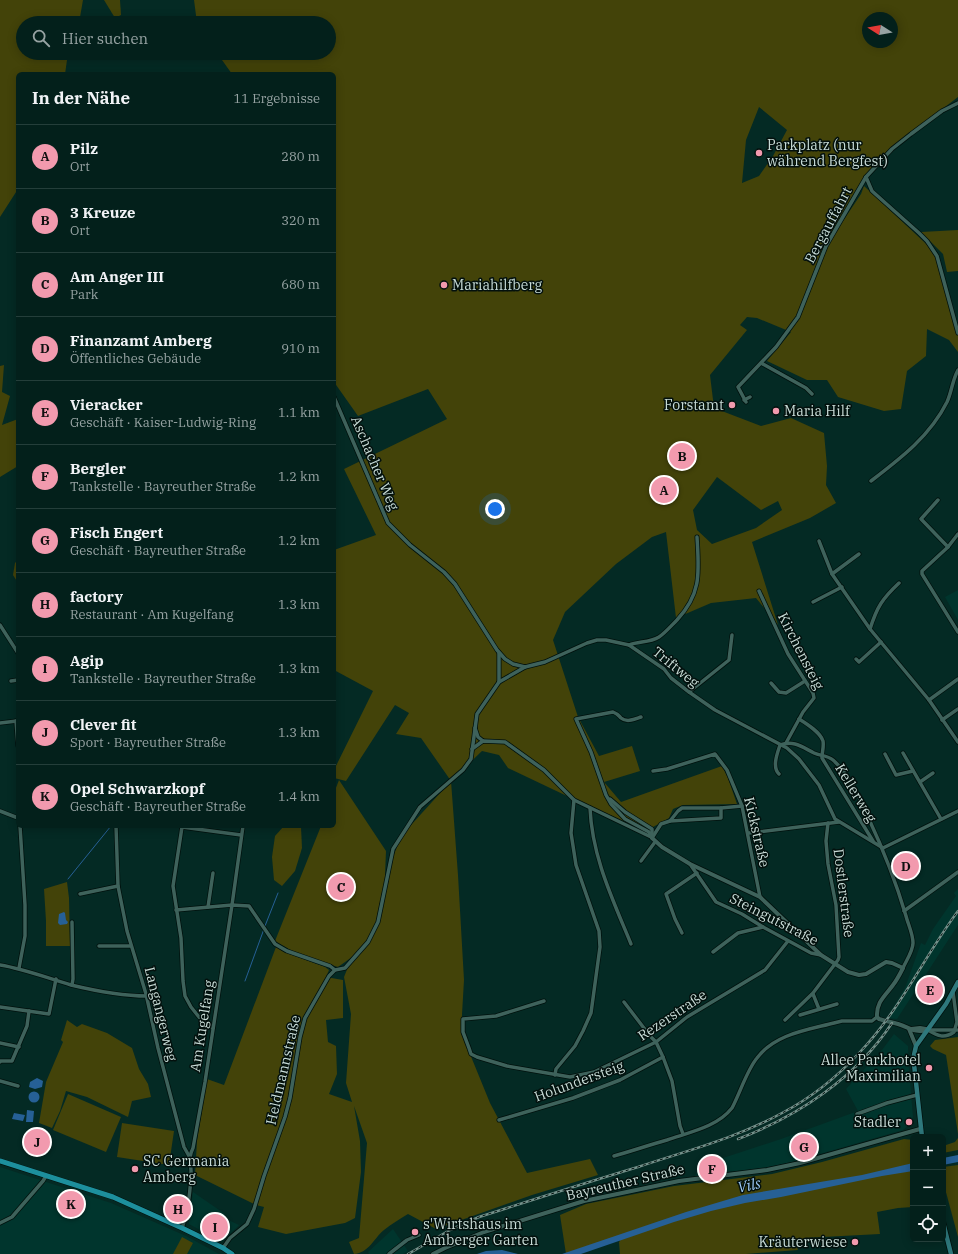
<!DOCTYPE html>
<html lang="de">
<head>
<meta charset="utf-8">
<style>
  :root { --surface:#03201b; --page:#112d28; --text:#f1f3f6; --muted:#97a3a3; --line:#243e3a; --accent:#f29aae }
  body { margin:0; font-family:"IBM Plex Serif",serif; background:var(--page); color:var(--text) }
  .controls { position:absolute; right:12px; bottom:12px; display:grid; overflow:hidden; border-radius:6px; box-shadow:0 2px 10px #0003 }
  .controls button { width:36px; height:36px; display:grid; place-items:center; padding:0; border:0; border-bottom:1px solid var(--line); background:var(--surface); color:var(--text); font:20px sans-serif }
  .compass { position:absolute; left:862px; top:12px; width:36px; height:36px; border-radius:50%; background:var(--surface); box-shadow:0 2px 10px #0003; rotate:281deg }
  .you { position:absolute; left:495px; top:509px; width:14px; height:14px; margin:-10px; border:3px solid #fff; border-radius:50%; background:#1a73e8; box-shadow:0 0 0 6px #1a73e833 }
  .badge { display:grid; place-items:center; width:26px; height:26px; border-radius:50%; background:var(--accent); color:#111; font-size:13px; font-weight:700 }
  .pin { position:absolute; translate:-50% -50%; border:2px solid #fff; box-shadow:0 1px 4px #0006 }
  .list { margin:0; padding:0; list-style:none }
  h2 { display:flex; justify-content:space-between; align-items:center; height:52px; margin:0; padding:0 16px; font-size:17px }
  h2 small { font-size:13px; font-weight:400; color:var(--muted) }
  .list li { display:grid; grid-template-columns:26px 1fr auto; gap:12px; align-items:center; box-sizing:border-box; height:64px; padding:0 16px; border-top:1px solid var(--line) }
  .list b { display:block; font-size:15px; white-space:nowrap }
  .list p { margin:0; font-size:13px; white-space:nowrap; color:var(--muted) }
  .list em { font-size:13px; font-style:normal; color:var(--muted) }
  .icon { flex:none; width:22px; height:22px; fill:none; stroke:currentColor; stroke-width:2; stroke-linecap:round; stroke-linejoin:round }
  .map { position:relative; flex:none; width:958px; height:1254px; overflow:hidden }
  .search { position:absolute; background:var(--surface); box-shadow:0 2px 10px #0003; left:16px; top:16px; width:320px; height:44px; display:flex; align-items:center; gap:10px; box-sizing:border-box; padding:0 14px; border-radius:22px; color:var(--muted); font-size:15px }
  .panel { position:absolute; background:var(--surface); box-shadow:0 2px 10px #0003; left:16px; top:72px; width:320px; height:756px; border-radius:6px }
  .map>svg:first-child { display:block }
  .built { fill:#00352d }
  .green { fill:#434309; fill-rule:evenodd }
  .water { fill:#266096 }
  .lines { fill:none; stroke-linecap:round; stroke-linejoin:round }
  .stream { stroke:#266096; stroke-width:1 }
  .minor-casing { stroke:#00110d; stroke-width:5 }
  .tertiary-casing { stroke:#00110d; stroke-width:5.5 }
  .secondary-casing { stroke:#00110d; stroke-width:6 }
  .primary-casing { stroke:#00110d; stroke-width:6 }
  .minor { stroke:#3e625b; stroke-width:3.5 }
  .tertiary { stroke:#3e625b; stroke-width:4 }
  .secondary { stroke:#2e787c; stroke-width:4.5 }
  .primary { stroke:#1d8f9d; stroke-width:5 }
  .rail-casing { stroke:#74908a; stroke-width:2.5 }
  .rail { stroke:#03100d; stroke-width:1; stroke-dasharray:3; stroke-linecap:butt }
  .poi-dot { fill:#f29aae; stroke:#03100d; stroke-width:1.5 }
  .labels { text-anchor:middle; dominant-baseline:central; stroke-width:3; stroke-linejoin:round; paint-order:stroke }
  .poi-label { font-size:14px; fill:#c7dbd6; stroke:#03100d; text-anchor:start }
  .street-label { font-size:14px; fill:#c7dbd6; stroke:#03100d }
  .water-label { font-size:15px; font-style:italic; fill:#9fccfb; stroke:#03100d }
</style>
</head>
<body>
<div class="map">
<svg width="958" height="1254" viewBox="0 0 958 1254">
  <rect width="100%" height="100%" fill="#042a24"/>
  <g class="built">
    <path d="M958,590V620L945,597Z"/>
    <path d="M958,889V925L897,1019L887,1018L905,988L921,943L925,945L933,929L956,896L954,893Z"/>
    <path d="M894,1034L908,1046V1058L913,1117L910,1124L903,1130L792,1162L760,1169L725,1172V1174L694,1178L700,1166L724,1161L723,1158L781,1139L858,1111L846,1089L882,1050Z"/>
    <path d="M0,1167L111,1203L186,1236L219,1254H0Z"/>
    <path d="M193,1192L225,1214L224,1218L239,1225L222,1242L189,1224V1220Z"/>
    <path d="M393,1229L408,1251L403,1254H369L368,1252Z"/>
  </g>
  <g class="green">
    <path d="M0,0H83L79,23H23V53H68L65,74H18V189L0,217Z"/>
    <path d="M104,0H120L121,15L115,18Z"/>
    <path d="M194,0H958V97L893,147L864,177L831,239L861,194L864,186L937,254L958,327V352L949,340L927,329L926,356L907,371L901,409L884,411L838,397L827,380H807L767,361L791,332L757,318L747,317L740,325L747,330L710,375L714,408L761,426L791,418L824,433L827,466L826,485L836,503L810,518L752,542L778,625L756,598L711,603L676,618L666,532L652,537L616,564L565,612L553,640L578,717L599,756L632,746L640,771L604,782L621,802L722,766L728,778L737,804L683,805L673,809L669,818L646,831L569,797L508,768L499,755L482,751L451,781L458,875L464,980L461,1032L490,1103L527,1173L590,1159L598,1175L532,1195L436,1229L408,1214C400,1219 391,1224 384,1230C374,1238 369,1253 354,1254L349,1242L359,1238L367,1143L354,1106L360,1141L361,1172L355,1218L345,1223L286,1234L258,1227L264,1207L256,1205L195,1175L197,1141L207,1079L224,1085L276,947L284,952L325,967L329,970L326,977L343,980V1018L326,1020L328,1042L336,1046L337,1074L329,1094L352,1102L346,1083L351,1014L344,977L352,957L338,967L301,956L275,941L321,826H334V793L339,780L386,851L385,876L402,835L451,781L421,738L396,734L409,713L395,705L346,781L334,778V770L373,691L334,670V550L376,535L344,469L447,419L428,389L358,416L334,382V74H232L217,53H329V23H197ZM868,18H892V42H868ZM759,107L787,130L773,156L759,176L742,183L746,140ZM717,477L761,510L778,501L782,510L756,528L712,544L697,530L693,510Z"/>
    <path d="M958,230V271L947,272L943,254L921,232Z"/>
    <path d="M4,365L2,392L10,396L2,425L18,419V466L0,477V366Z"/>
    <path d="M18,560V583L13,575L15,563Z"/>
    <path d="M284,826L301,827L302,848L295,871L282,886L274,880L272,857L275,836Z"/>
    <path d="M67,882L69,898L70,946H46V921L44,889Z"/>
    <path d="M67,1020L77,1027L82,1024L107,1033L132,1048L139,1069L148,1084L151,1097L132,1101L128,1117L87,1097L66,1091L60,1111L52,1128L39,1123L46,1082L63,1042L61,1040Z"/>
    <path d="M958,1037V1134L946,1055L933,1049L930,1046L935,1040Z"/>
    <path d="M68,1094L121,1117L106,1152L53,1130Z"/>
    <path d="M122,1123L174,1131L169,1165L117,1157Z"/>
    <path d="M958,1138V1150L943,1153V1146L955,1142Z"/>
    <path d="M904,1139L913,1140V1207L898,1208L877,1212L880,1234L804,1238L799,1247H797L798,1250L746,1254H620L619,1242L620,1241V1236L566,1254L560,1215L586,1204L674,1186L772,1174L822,1162Z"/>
    <path d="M958,1165V1237L943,1181V1167Z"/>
    <path d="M182,1237L193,1243L187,1254H173Z"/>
  </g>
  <g class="water">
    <path d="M64,912L65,913L66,920L68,922L67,924L60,925L58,923L59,914Z"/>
    <path d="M37,1078L43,1081L42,1087L35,1089L29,1087L30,1082Z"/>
    <circle cx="34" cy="1097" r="5.5"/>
    <path d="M27,1110L34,1111L33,1122H26Z"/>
    <path d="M14,1113L25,1115L23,1121L12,1119Z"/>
    <path d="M958,1155V1162L943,1165V1158Z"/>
    <path d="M913,1163V1171L882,1176L781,1197L745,1203L711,1211L674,1222L581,1254H562L686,1212L743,1195L862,1175Z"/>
    <path d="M502,1250L518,1254H477L486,1251Z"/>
  </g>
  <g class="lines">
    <g class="stream">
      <path d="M68,879L111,826"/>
      <path d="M265,926L278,893"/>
      <path d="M245,981L264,929"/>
    </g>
    <defs>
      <g id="minor">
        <path d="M866,177L872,191L919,233L927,241L937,256L958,333"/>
        <path d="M761,363L806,388L812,394"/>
        <path d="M334,397L388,523L410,545L444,572L455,584L497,650L505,659L513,664L525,667L545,662L587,643L597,640H606L629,645L664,669L671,678L689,692L715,710L787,748L799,759L819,785L835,819L883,848"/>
        <path d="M744,400L750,397"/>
        <path d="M746,402L738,387L776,347L798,317L826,246L866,177L892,149L911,134L942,111L958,103"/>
        <path d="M871,481C901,458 930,436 947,402C952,391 952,381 958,370"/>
        <path d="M938,500L921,519L948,547"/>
        <path d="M958,534L948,547L922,571V574L958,632"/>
        <path d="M819,541L832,574L870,629"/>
        <path d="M832,574L859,554"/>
        <path d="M899,583C882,599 877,607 870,629L929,700L958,742"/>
        <path d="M759,591L788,654L813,693L814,698L803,712L786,743"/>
        <path d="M813,602L842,587"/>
        <path d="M0,625L18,653"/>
        <path d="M629,645C639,641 649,643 659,637C665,633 671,626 677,620C702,593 699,572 697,537"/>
        <path d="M856,659L859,662L881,642"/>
        <path d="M11,681L18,680"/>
        <path d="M499,682L525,667"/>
        <path d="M771,683L779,692L786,693L805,681"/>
        <path d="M689,692L729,660L732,635"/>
        <path d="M929,700L958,679"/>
        <path d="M641,717C635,719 627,723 621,718C618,715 618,714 613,712L576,719L591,752L606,795L611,804L625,819L649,832L652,838"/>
        <path d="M799,719C807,724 820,732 823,741C824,747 822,752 822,758L873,841"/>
        <path d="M942,720L958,709"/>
        <path d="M16,721L18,746"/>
        <path d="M0,723L17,721"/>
        <path d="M475,728L478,737L483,741"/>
        <path d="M472,749L483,741L505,742L544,770L574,800L651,837"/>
        <path d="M903,753L941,819"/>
        <path d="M885,754L896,775L913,771"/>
        <path d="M653,771L667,769L715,754L727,770L742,806L760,897"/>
        <path d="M779,774C772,767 777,754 780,745C794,740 802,747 814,753C820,756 827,755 833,760C849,774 860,798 868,817C883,849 896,882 906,916C908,924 913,934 913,943C913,951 906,961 903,968"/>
        <path d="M920,782L933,773"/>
        <path d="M610,799L625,812L652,829V837"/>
        <path d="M590,808C592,857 613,900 631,944"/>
        <path d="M0,811L18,818"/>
        <path d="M670,821L678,811L682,808H721L742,806"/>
        <path d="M116,826L118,886L127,931L146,994L158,1048L184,1147L189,1156"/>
        <path d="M749,833L839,822"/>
        <path d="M652,838L661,824L670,821L721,818V808"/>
        <path d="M883,848L958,811"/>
        <path d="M641,861L655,842"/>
        <path d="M690,864L716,902L742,914L763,927L811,953L821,955"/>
        <path d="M80,894L118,886"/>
        <path d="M208,907L213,873"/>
        <path d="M176,910L232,905L249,906L275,944L287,951L330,966L335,970"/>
        <path d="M904,911L958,872"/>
        <path d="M72,922L73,979L72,985"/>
        <path d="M682,933L675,919L666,894L697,873"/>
        <path d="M99,946H131"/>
        <path d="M713,952L738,933L763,927"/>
        <path d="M0,965C25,969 47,978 71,985C96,991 121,996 147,996"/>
        <path d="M19,968L25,936V905L20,826"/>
        <path d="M813,994L819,1009"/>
        <path d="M544,1001L496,1016L463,1019V1032L469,1048L471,1054L477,1057L507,1066L570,1077L594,1072L656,1042L687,1017L765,970L788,941"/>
        <path d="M624,1002L650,1036L656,1042L663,1057L672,1081L680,1126L683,1134"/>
        <path d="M0,1007L49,1014L56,979"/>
        <path d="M800,1015L837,1004"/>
        <path d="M785,1020L813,993L838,960L839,957L836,905L828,864L826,841L828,823"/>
        <path d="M213,1028L199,1017L191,1007L185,996L183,981L181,938L173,886L182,827L241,835"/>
        <path d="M928,1030C938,1036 944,1039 954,1032L957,1022L953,992"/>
        <path d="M929,1030H957"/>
        <path d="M0,1043L19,1047"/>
        <path d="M0,1062V1061H12L27,1026L29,1011"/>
        <path d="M555,1075L556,1069L575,1046L583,1031L591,1013L600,947L599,931L576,865L571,833L574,800"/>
        <path d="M0,1081L18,1086"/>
        <path d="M857,1114L887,1103L917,1095"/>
        <path d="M499,1120L573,1098L620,1080L663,1057"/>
        <path d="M614,1156C632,1151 649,1145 667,1140C690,1132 717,1127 732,1108C740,1093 747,1070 757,1058C775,1034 807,1030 834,1023L842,1021H872L877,1017"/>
        <path d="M0,1223L12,1217L43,1181L46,1176"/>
        <path d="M182,1228C188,1212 190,1193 191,1176C192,1164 187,1160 193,1148L205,1082L232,905L243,826"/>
        <path d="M223,1248L230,1238L247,1224L254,1209L264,1176L285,1117L290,1098L300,1037L305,1018L329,976L335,970L345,968L368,942L378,922L393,849L420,807L463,770L471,759L477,714L499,682V653"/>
        <path d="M389,1254L407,1240L419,1235"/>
      </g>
      <g id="tertiary">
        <path d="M652,838L662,847L690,864L760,897L821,955L848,972L859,975L866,974L886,962L892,963L903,968C900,974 897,980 893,985C885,996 876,1002 877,1017L879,1019C885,1021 891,1022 898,1024C911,1028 913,1033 928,1030"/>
        <path d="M909,1029L916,1046"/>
        <path d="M911,1029L920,1028L926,1029"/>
        <path d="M433,1254L445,1248L484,1232L584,1201L679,1181L767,1170L800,1163L920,1129"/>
      </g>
      <g id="secondary">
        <path d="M922,1137L914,1064V1055L916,1046L946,1004L958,982"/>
        <path d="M943,1222L951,1254"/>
      </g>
      <path id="primary" d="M0,1161L113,1197L182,1228L223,1248L232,1254"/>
    </defs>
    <use href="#minor" class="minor-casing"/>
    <use href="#tertiary" class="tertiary-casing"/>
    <use href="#secondary" class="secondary-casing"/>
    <use href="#primary" class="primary-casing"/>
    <use href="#minor" class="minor"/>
    <use href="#tertiary" class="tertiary"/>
    <use href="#secondary" class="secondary"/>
    <use href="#primary" class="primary"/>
    <defs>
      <g id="rail">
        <path d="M738,1139C798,1116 856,1078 892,1023"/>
        <path d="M408,1254L450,1230L479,1217C532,1200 585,1183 638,1167C686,1151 737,1138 782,1113C811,1098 838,1076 860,1052C900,1010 924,957 958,911"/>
      </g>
    </defs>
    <use href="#rail" class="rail-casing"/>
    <use href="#rail" class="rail"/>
  </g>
  <g class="poi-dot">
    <circle cx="759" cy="153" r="4"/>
    <circle cx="444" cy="285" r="4"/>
    <circle cx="732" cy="405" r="4"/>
    <circle cx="776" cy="411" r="4"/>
    <circle cx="929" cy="1068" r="4"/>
    <circle cx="909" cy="1122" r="4"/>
    <circle cx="135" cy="1169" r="4"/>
    <circle cx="415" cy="1232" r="4"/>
    <circle cx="855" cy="1242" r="4"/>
  </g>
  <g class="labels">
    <g class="poi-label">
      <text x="767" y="145">Parkplatz (nur<tspan x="767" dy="16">während Bergfest)</tspan></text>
      <text x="452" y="285">Mariahilfberg</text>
      <text x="724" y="405" text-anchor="end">Forstamt</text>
      <text x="784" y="411">Maria Hilf</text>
      <text x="921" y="1060" text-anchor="end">Allee Parkhotel<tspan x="921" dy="16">Maximilian</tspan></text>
      <text x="901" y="1122" text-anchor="end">Stadler</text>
      <text x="143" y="1161">SC Germania<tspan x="143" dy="16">Amberg</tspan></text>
      <text x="423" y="1224">s'Wirtshaus im<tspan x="423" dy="16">Amberger Garten</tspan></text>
      <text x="847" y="1242" text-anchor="end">Kräuterwiese</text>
    </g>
    <g class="street-label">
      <text transform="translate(828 225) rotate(-62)">Bergauffahrt</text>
      <text transform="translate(375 463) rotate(67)">Aschacher Weg</text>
      <text transform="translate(801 651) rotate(63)">Kirchensteig</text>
      <text transform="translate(676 667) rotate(39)">Triftweg</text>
      <text transform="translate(856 793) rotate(59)">Kellerweg</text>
      <text transform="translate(757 832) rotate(77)">Kickstraße</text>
      <text transform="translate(844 893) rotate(83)">Dostlerstraße</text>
      <text transform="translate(774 919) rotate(27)">Steingutstraße</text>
      <text transform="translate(161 1014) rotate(76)">Langangerweg</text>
      <text transform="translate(672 1015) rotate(-34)">Rezerstraße</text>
      <text transform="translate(202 1026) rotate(-81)">Am Kugelfang</text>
      <text transform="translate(283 1070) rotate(-77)">Heldmannstraße</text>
      <text transform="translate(579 1081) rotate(-20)">Holundersteig</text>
      <text transform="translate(625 1182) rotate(-13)">Bayreuther Straße</text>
    </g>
    <g class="water-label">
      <text transform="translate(749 1185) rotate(-12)">Vils</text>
    </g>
  </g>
</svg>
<div class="controls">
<button>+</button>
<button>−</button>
<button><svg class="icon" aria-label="locate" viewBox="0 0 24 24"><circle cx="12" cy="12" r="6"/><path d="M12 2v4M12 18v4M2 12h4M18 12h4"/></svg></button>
</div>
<svg class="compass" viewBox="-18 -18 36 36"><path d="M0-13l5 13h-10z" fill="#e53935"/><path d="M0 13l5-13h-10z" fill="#97a3a3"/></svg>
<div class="you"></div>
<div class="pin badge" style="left:664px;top:490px">A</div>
<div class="pin badge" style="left:682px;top:456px">B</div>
<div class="pin badge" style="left:341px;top:887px">C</div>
<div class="pin badge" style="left:906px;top:866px">D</div>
<div class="pin badge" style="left:930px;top:990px">E</div>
<div class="pin badge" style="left:712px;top:1169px">F</div>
<div class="pin badge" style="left:804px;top:1147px">G</div>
<div class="pin badge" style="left:178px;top:1209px">H</div>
<div class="pin badge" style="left:215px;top:1227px">I</div>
<div class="pin badge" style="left:37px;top:1142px">J</div>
<div class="pin badge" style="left:71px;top:1204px">K</div>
<div class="search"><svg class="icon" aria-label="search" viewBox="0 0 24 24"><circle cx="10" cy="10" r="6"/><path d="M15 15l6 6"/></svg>Hier suchen</div>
<section class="panel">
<h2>In der Nähe<small>11 Ergebnisse</small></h2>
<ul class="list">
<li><span class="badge">A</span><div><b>Pilz</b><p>Ort</p></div><em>280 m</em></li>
<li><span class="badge">B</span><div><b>3 Kreuze</b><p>Ort</p></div><em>320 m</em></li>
<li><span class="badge">C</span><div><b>Am Anger III</b><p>Park</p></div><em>680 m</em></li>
<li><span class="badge">D</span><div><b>Finanzamt Amberg</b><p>Öffentliches Gebäude</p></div><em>910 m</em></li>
<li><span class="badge">E</span><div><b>Vieracker</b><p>Geschäft · Kaiser-Ludwig-Ring</p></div><em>1.1 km</em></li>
<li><span class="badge">F</span><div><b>Bergler</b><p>Tankstelle · Bayreuther Straße</p></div><em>1.2 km</em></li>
<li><span class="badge">G</span><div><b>Fisch Engert</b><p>Geschäft · Bayreuther Straße</p></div><em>1.2 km</em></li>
<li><span class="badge">H</span><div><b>factory</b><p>Restaurant · Am Kugelfang</p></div><em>1.3 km</em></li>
<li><span class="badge">I</span><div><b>Agip</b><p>Tankstelle · Bayreuther Straße</p></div><em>1.3 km</em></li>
<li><span class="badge">J</span><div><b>Clever fit</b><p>Sport · Bayreuther Straße</p></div><em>1.3 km</em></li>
<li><span class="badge">K</span><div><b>Opel Schwarzkopf</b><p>Geschäft · Bayreuther Straße</p></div><em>1.4 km</em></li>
</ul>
</section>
</div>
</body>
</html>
